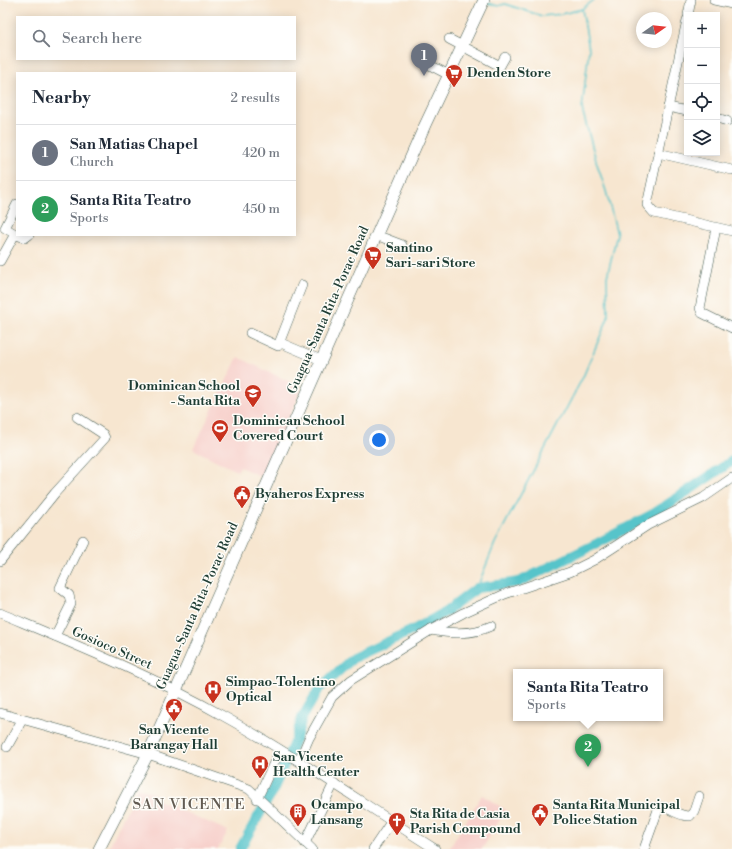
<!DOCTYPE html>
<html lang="en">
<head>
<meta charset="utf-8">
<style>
  :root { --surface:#fff; --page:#f2f2f3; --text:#1f2937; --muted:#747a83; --line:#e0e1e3; --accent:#1a73e8 }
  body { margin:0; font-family:"Libre Bodoni",serif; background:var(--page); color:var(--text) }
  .controls { position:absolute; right:12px; top:12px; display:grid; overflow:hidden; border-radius:0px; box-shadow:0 2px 10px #0003 }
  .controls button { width:36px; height:36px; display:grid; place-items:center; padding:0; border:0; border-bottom:1px solid var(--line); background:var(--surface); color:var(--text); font:20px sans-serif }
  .compass { position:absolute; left:636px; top:12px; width:36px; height:36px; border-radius:50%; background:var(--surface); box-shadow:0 2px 10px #0003; rotate:76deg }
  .you { position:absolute; left:379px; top:440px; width:14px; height:14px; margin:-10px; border:3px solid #fff; border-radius:50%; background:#1a73e8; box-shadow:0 0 0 6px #1a73e833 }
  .badge { display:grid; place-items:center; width:26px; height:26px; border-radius:50%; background:var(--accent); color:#fff; font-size:13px; font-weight:700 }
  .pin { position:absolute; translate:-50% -33px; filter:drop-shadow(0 1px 2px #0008) }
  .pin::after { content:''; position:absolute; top:21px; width:14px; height:12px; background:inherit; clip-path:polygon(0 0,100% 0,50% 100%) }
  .popup { position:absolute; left:513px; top:669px; width:150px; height:52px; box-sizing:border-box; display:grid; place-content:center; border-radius:0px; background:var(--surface); filter:drop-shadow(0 1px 3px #0005); font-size:13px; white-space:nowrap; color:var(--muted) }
  .popup b { font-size:15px; color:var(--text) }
  .popup::after { content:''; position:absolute; left:50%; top:100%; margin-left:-8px; border:8px solid transparent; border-top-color:var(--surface) }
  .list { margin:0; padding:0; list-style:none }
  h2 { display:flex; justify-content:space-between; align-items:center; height:52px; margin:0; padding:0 16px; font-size:17px }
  h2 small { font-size:13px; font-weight:400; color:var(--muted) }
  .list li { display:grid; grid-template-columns:26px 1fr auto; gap:12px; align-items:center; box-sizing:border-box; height:56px; padding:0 16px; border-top:1px solid var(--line) }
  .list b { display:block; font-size:15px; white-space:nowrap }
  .list p { margin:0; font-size:13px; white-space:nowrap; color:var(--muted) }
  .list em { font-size:13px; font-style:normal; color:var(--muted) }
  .icon { flex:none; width:22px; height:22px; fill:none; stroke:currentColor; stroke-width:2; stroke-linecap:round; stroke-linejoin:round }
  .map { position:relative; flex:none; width:732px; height:849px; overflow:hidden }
  .search { position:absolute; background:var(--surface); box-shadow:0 2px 10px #0003; left:16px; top:16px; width:280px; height:44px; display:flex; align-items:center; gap:10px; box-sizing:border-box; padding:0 14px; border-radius:0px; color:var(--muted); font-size:15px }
  .panel { position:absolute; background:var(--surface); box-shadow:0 2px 10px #0003; left:16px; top:72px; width:280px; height:164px; border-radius:0px }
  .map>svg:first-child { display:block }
  .built { fill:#f7d0cb }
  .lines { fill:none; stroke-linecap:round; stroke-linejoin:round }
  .stream { stroke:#56c4ca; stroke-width:1.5 }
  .river { stroke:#56c4ca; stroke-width:10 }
  .minor-casing { stroke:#3f564b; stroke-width:10 }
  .major-casing { stroke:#3f564b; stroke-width:12 }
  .minor { stroke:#fff; stroke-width:9 }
  .major { stroke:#fff; stroke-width:11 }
  .labels { text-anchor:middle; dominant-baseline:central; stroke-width:3; stroke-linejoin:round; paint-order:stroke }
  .poi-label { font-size:13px; font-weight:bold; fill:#1f3d34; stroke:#fdfcf7; text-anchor:start }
  .street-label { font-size:13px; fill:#1f3d34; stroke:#fdfcf7 }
  .quarter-label { font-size:15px; letter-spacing:1px; fill:#625b52; stroke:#fdfcf7 }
</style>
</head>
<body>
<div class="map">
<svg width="732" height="849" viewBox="0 0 732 849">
  <rect width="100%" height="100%" fill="#fdfcf7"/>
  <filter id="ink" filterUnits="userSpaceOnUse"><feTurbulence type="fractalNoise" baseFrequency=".025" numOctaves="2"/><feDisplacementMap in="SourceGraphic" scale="8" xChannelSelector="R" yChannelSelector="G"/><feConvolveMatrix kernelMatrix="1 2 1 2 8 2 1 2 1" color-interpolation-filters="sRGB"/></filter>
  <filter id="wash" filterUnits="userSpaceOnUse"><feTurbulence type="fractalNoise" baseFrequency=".012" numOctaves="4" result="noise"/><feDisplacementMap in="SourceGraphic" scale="16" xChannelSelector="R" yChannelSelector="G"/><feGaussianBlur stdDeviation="0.9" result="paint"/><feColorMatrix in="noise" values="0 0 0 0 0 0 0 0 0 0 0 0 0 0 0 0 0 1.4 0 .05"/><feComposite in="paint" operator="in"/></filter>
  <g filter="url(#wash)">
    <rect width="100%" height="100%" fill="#f7e6d0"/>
    <g class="built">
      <path d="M238,357L302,388L262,477L240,467L237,471L193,449Z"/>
      <path d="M138,787L159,796L158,800L228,831L218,849H108Z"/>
      <path d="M482,795L506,810L482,849H449Z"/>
    </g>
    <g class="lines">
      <g class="stream">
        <path d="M488,3L498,6L505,4L542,16L562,14L582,9"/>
        <path d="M477,588L495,543L583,377L608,318L607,277L617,234L606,191L597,164L582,109L589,49L582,9L594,0"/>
      </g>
      <path class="river" d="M240,849L273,790L296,738L302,718L319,689L353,658L413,630L447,611L477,588L519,582L598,543L655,513L732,461"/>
    </g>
  </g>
  <g filter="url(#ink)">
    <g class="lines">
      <defs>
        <g id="minor">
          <path d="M714,0L732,4"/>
          <path d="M688,15L691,0"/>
          <path d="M687,20L647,205L654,213L732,231"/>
          <path d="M449,39L500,66L505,57"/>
          <path d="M422,61L449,75"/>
          <path d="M668,107L687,111"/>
          <path d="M717,118L727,121"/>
          <path d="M658,153L732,170"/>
          <path d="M17,204L5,228L17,235"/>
          <path d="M716,228L700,308L702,313L732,328"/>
          <path d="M17,235L25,238L29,235"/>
          <path d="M376,235L402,245"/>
          <path d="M0,261L15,234"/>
          <path d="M250,333L278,346L302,285"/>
          <path d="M281,343L321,360"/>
          <path d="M0,561L55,493L105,438L103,434L77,417"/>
          <path d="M0,613C76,645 153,676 225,717C297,757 365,805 435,849"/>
          <path d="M431,630C452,634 472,635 491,626"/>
          <path d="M55,636L71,604L69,595L60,588L83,540"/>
          <path d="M0,713L148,754L249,789L312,849"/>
          <path d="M7,747L22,720"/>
          <path d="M299,761L309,738L332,697L351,680L431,630L463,613L505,594L570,572L594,560L648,525L703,498L732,478"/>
          <path d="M257,799L280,750"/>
          <path d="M305,843L334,783"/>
          <path d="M373,849L391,822"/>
          <path d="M644,849L659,807C670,807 679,817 690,816L694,811L699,796"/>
        </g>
        <path id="major" d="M99,849L148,754L425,125L484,0"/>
      </defs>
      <use href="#minor" class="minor-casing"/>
      <use href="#major" class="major-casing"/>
      <use href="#minor" class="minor"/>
      <use href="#major" class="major"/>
    </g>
  </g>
  <defs>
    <symbol id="supermarket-pin" viewBox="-11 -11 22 30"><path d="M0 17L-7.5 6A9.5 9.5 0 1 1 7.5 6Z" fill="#c8321e" stroke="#fdfcf7"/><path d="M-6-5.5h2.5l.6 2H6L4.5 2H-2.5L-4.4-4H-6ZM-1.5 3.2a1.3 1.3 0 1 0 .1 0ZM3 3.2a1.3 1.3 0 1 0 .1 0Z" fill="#fff"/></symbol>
    <symbol id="school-pin" viewBox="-11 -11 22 30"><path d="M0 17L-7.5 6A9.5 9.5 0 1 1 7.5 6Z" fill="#c8321e" stroke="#fdfcf7"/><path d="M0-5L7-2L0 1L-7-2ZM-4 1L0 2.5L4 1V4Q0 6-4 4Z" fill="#fff"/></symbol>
    <symbol id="stadium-pin" viewBox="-11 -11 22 30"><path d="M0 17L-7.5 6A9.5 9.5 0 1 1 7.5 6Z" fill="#c8321e" stroke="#fdfcf7"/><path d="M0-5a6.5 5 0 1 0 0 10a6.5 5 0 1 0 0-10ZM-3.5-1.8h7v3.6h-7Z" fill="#fff"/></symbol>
    <symbol id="civic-pin" viewBox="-11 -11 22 30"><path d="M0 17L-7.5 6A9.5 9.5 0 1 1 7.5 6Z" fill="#c8321e" stroke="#fdfcf7"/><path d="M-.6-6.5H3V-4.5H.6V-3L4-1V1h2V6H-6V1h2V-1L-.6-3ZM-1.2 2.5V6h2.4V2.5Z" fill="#fff"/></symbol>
    <symbol id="hospital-pin" viewBox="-11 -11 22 30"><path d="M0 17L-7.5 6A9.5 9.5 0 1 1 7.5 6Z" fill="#c8321e" stroke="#fdfcf7"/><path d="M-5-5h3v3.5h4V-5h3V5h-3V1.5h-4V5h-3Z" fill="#fff"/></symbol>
    <symbol id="building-pin" viewBox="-11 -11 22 30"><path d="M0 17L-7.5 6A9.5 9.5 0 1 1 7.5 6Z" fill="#c8321e" stroke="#fdfcf7"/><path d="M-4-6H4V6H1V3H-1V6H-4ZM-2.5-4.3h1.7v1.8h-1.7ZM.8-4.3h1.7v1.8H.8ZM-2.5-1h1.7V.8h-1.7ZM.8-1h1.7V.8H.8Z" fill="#fff"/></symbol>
    <symbol id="church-pin" viewBox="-11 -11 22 30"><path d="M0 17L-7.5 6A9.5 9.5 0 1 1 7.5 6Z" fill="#c8321e" stroke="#fdfcf7"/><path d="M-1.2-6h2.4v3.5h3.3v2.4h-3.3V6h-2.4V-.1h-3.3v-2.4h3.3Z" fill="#fff"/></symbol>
  </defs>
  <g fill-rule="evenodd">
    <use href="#supermarket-pin" x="444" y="63" width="20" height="27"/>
    <use href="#supermarket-pin" x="363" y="245" width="20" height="27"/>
    <use href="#school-pin" x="243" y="383" width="20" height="27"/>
    <use href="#stadium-pin" x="210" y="418" width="20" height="27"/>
    <use href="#civic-pin" x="232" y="484" width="20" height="27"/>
    <use href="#hospital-pin" x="203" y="679" width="20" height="27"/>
    <use href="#civic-pin" x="164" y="697" width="20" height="27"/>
    <use href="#hospital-pin" x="250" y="754" width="20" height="27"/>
    <use href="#building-pin" x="288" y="802" width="20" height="27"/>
    <use href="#civic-pin" x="530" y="802" width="20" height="27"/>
    <use href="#church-pin" x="387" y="811" width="20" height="27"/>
  </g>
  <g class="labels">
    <g class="poi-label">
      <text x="467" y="73">Denden Store</text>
      <text x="386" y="248">Santino<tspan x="386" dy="15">Sari-sari Store</tspan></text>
      <text x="240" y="386" text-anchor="end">Dominican School<tspan x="240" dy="15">- Santa Rita</tspan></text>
      <text x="233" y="421">Dominican School<tspan x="233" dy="15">Covered Court</tspan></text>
      <text x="255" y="494">Byaheros Express</text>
      <text x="226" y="682">Simpao-Tolentino<tspan x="226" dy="15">Optical</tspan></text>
      <text x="174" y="730" text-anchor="middle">San Vicente<tspan x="174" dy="15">Barangay Hall</tspan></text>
      <text x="273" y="757">San Vicente<tspan x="273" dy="15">Health Center</tspan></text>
      <text x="311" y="805">Ocampo<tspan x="311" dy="15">Lansang</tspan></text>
      <text x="553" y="805">Santa Rita Municipal<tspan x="553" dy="15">Police Station</tspan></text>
      <text x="410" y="814">Sta Rita de Casia<tspan x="410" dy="15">Parish Compound</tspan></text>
    </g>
    <g class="street-label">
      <text transform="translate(328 310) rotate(-66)">Guagua-Santa Rita-Porac Road</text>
      <text transform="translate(197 606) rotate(-66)">Guagua-Santa Rita-Porac Road</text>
      <text transform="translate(112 648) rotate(24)">Gosioco Street</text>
    </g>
    <g class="quarter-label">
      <text x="189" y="804">SAN VICENTE</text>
    </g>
  </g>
</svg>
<div class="controls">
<button>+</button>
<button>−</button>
<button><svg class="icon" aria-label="locate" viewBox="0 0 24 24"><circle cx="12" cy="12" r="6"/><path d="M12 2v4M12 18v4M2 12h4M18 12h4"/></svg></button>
<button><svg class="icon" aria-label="layers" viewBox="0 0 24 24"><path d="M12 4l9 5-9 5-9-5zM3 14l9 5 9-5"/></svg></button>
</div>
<svg class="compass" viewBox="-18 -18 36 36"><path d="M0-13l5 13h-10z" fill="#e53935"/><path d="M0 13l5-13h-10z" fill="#747a83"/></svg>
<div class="you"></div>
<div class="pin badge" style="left:424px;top:76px;background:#6b7280">1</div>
<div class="pin badge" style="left:588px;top:767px;background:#2e9e5b">2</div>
<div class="popup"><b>Santa Rita Teatro</b>Sports</div>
<div class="search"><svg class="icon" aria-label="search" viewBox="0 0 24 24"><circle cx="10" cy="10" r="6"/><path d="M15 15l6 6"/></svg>Search here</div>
<section class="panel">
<h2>Nearby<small>2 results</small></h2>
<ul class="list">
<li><span class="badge" style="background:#6b7280">1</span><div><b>San Matias Chapel</b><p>Church</p></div><em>420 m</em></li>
<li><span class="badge" style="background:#2e9e5b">2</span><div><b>Santa Rita Teatro</b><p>Sports</p></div><em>450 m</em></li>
</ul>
</section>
</div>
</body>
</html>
